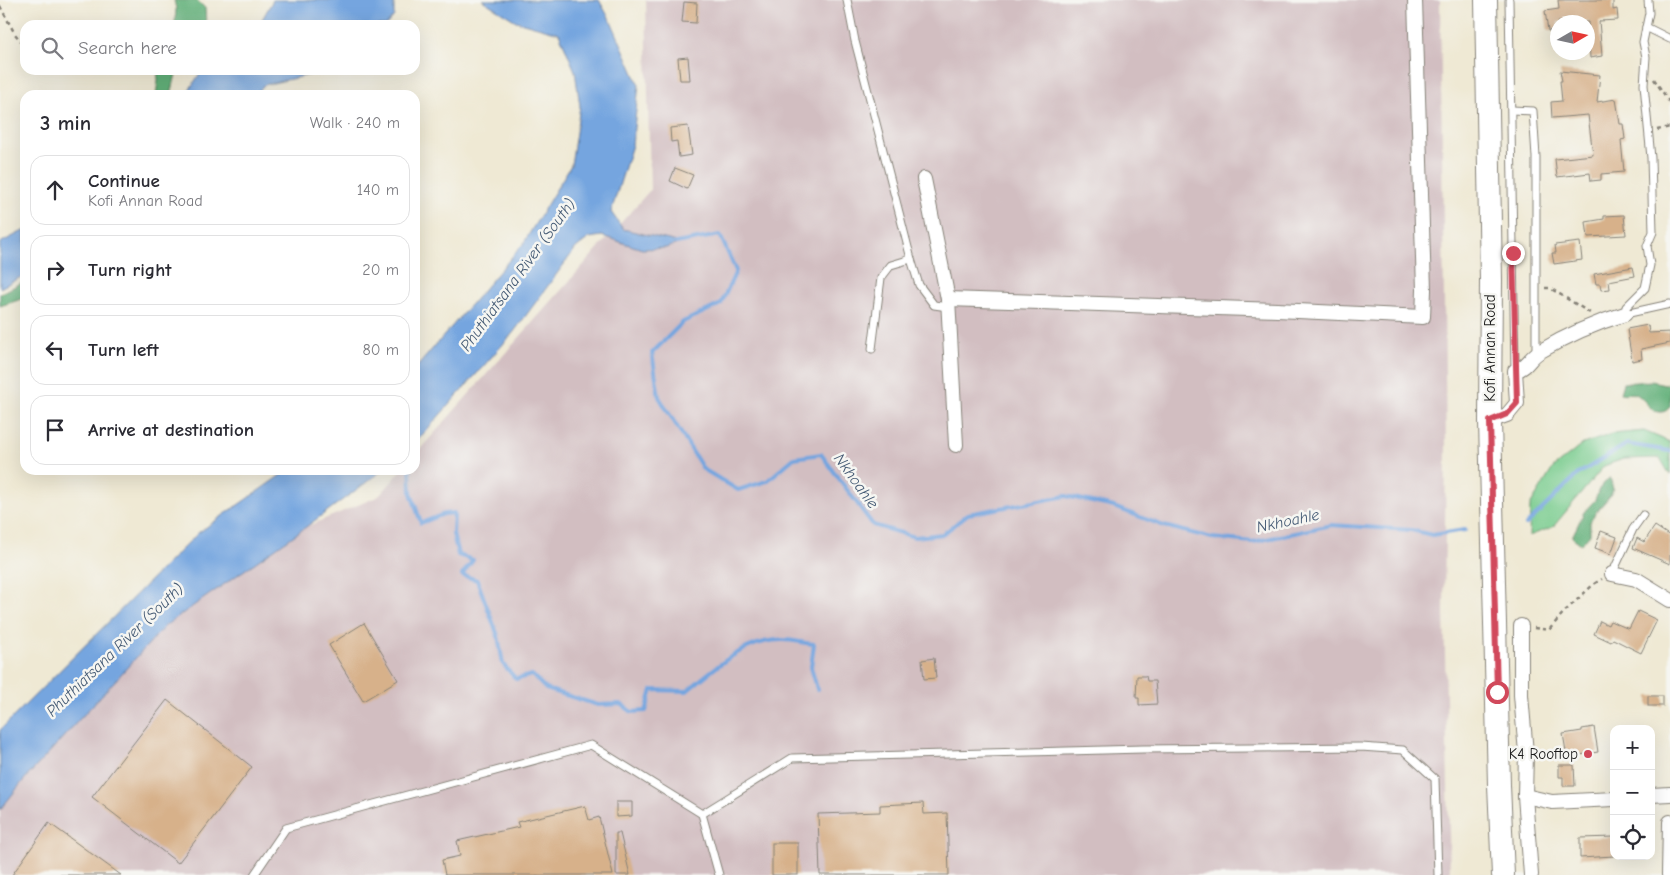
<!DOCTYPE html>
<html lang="en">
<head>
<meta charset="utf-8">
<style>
  :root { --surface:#fff; --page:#f2f2f3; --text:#2b2b33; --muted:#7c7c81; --line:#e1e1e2 }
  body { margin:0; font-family:"Comic Neue",sans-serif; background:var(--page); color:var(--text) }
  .controls { position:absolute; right:15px; bottom:15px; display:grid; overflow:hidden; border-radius:10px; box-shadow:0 5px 20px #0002 }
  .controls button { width:45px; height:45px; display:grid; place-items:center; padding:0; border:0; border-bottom:1px solid var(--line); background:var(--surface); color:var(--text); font:25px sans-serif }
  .compass { position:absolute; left:1550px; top:15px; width:45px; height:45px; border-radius:50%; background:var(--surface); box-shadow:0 5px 20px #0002; rotate:81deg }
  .stop { position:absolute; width:15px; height:15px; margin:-11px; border:4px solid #d1495b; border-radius:50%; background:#fff }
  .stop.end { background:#d1495b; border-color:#fff; box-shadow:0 1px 5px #0008 }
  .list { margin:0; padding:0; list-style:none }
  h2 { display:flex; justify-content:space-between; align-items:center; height:65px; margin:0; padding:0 20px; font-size:21px }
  h2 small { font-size:16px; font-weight:400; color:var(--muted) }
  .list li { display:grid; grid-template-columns:32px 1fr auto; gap:15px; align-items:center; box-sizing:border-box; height:70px; margin:0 10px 10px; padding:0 10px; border:1px solid var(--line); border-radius:15px }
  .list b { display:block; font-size:19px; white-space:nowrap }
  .list p { margin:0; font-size:16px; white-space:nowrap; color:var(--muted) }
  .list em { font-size:16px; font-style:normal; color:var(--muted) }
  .icon { flex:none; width:28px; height:28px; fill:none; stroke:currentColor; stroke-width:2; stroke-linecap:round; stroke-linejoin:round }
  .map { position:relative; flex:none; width:1670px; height:875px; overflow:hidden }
  .search { position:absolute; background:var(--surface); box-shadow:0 5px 20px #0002; left:20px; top:20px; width:400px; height:55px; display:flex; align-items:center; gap:12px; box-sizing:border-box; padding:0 18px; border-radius:15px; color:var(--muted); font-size:19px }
  .panel { position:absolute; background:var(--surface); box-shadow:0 5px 20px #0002; left:20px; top:90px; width:400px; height:385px; border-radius:15px }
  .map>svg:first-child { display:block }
  .industrial { fill:#d2bec1 }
  .green { fill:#79cc8e; stroke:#4a7455 }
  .forest { fill:#62b079; stroke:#3f664a }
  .water { fill:#74a5df; stroke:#48607e }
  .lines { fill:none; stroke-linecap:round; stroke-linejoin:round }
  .stream { stroke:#74a5df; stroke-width:4 }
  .building { fill:#d7b18a }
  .lane-casing { stroke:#868278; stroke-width:9 }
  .street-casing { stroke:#868278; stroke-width:16 }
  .primary-casing { stroke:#868278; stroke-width:24 }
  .path { stroke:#868278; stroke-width:2.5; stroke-dasharray:4 4; stroke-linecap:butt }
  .lane { stroke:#fff; stroke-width:7 }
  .street { stroke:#fff; stroke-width:14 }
  .primary { stroke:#fff; stroke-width:22 }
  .route { stroke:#d1495b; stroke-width:6 }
  .poi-dot { fill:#d1495b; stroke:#f6f6f2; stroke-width:2 }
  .labels { text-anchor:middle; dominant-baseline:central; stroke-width:5; stroke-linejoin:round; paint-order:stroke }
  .street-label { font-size:15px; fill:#1c1c1c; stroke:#f6f6f2 }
  .poi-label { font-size:15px; fill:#1c1c1c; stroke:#f6f6f2; text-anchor:end }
  .water-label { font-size:16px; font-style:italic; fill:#445a74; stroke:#f6f6f2 }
</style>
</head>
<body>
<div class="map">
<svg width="1670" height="875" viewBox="0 0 1670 875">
  <rect width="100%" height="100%" fill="#f6f6f2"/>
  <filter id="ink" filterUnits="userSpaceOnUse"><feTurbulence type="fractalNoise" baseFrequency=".02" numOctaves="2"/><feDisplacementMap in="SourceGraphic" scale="10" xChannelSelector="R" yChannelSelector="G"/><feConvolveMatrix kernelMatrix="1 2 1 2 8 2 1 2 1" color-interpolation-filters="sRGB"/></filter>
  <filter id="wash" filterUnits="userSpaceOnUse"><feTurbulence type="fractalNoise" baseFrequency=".0096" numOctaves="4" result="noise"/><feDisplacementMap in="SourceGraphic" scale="20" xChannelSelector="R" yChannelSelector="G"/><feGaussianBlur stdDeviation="1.12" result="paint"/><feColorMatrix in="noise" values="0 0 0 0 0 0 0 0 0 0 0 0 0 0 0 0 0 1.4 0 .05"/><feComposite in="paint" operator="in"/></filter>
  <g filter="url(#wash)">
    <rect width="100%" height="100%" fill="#efe9d4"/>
    <path class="industrial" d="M646,0H1440L1446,447L1444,610L1450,875H0V810L23,781L166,625L306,527L379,496L402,470H415V455L650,190Z"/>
    <path class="green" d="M1644,431L1670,442V475L1660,458L1623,459L1604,466L1553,527L1529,536L1530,506L1553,468L1583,444L1612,434Z"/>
    <g class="forest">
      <path d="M174,0H197L205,8L206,25H173L175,23L176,9Z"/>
      <path d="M157,70H177L171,95H156L158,80Z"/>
      <path d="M25,281V298L0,306V294Z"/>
      <path d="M1651,381L1670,385C1670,391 1670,400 1670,406C1668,412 1659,414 1653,410C1648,406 1644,400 1639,396C1633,391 1627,395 1620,393L1623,383Z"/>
      <path d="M1610,477L1613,489L1609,497L1596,512L1590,522V534L1581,544L1572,537L1584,512L1595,500L1599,489Z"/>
    </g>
    <g class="water">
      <path d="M273,0H394V16L386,25H259Z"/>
      <path d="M482,0H599L612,23L639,85L632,145L611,212L623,229L681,243L666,248L642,249L602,236L589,238L576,248L513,333L415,443V369L523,244L571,165L580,106L575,71L559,33L516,21Z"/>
      <path d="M202,70H323L318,73L264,85L255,95H186Z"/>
      <path d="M25,230V275L0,288V243Z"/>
      <path d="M288,470H383L306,527L166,625L23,781L0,810V730L198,533Z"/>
    </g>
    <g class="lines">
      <g class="stream">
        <path d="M676,243L720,235L736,271L721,304L683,322L652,353L659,397L703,469L738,490L767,481L794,458L821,454L873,525L915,537L943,534L968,514L1066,496L1114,507L1164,526L1212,538L1253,542L1331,525L1411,530L1432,535L1465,530"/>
        <path d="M410,470L411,493L421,523L444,514L454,513L453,534L458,555L473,560L462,575L477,580L498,636L503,664L516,679L532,675L546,689L598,705L621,704L632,712L646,711L652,690L687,691C714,669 745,639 783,640C793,640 804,643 814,644L811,667L817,689"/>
        <path d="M1526,525L1578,474L1627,444L1670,451"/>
      </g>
    </g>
    <g id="blocks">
      <g class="building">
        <path d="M1558,0H1613V10L1617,9L1618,20L1599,21L1602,56L1590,58L1588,22H1558V29L1548,31L1545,11L1559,9Z"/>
        <path d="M684,2L697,3L696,23L682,22Z"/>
        <path d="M688,57L690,80H680L678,58Z"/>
        <path d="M1560,71L1600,75L1597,102L1616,99L1620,124H1623L1625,139L1621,140L1624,172L1601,174V180L1591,181L1590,173L1557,177L1555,159L1593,155L1588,115L1552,118L1551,102L1562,101L1560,81H1562Z"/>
        <path d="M688,126L692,155L679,157L677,141L671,142L670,128Z"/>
        <path d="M675,168L693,175L687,189L670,181Z"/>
        <path d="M1624,215L1626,235L1588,237L1586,222L1604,219V216Z"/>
        <path d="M1580,242L1582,260L1554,264L1552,253H1556L1555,245Z"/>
        <path d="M1633,267L1635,276L1609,281L1610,289L1601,290L1600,284H1596L1594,274Z"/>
        <path d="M1648,325L1649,333L1670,332V343L1641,349L1642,359L1632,361L1627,329Z"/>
        <path d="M1655,526L1670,536V564L1633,548L1637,538L1644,542Z"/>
        <path d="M1601,531L1617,537L1611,554L1595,548Z"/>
        <path d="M1638,611L1657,620L1641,653L1613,639L1611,642L1594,634L1600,621L1608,625L1610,621L1629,629Z"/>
        <path d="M364,623L398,680L363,701L329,645Z"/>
        <path d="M934,658L936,678L924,679L922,660Z"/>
        <path d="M1137,676H1146L1147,681H1155L1157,704L1139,705V698H1136Z"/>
        <rect x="1648" y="696" width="15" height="10"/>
        <path d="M167,700L252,767L178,863L92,797Z"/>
        <path d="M1594,727L1598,752L1567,757L1563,734L1582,731V729Z"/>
        <path d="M1559,765H1574L1575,786H1563V777H1559Z"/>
        <path d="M616,802H632V816L616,817Z"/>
        <path d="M923,803L924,814L947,813L949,875H820L818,814L880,812V805Z"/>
        <path d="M585,806L589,820L599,817L613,875H445L442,860L460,856L457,841L519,827L517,822Z"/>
        <path d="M49,823L121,875H12Z"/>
        <path d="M616,833H620L630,875H616Z"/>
        <path d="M1614,837V856L1580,858V838Z"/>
        <rect x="772" y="843" width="26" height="32"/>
      </g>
    </g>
  </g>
  <g filter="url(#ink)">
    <use href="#blocks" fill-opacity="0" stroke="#868278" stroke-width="1"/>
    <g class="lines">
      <defs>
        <g id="lane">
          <path d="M847,0L855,41L911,259L919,285L934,305L948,307"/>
          <path d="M1509,0L1515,371"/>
          <path d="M1648,0L1649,13L1643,42L1646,57L1644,85L1651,158L1653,232L1647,246L1650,265L1645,288L1626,307L1625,314L1670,304"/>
          <path d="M1646,27L1670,39"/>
          <path d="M1512,110L1533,111L1536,157V353"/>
          <path d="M872,349L881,278L891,265L911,259"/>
          <path d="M1612,574L1633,529L1643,515"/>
          <path d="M702,814L719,875"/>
          <path d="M254,875L286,828L591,745L702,814L792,758L1143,749L1361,747L1403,750L1435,779L1438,875"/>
        </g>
        <g id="street">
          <path d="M924,179L948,299L956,445"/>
          <path d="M948,299L1277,310L1423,317L1424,290L1415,0"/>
          <path d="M1490,421L1507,415L1517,403L1515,371C1528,367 1529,358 1539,352C1566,336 1595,323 1625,314"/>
          <path d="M1612,574L1636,579L1670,600"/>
          <path d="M1521,626V695L1526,753L1525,796L1531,875"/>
          <path d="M1651,795L1670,794"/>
          <path d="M1525,796L1552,802L1614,799"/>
          <path d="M1669,875L1670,822"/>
        </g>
        <path id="primary" d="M1486,0L1491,280L1490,421L1499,785L1503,875"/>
      </defs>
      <use href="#lane" class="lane-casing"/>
      <use href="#street" class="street-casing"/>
      <use href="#primary" class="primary-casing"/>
      <g class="path">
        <path d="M0,6L15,34L25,46"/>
        <path d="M121,25L137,23L143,25"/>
        <path d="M155,25L163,24"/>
        <path d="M1654,79L1670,103"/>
        <path d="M1657,130L1670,127"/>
        <path d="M1545,288H1550L1590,313"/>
        <path d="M1534,628L1549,630L1564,612L1594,584L1602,579"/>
      </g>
      <use href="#lane" class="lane"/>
      <use href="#street" class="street"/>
      <use href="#primary" class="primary"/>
    </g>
  </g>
  <g class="lines" filter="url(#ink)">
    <path class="route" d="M1497,692L1490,421L1507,414L1517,403L1513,253"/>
  </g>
  <circle class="poi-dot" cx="1588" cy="754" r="5"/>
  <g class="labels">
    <g class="street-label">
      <text transform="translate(1490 348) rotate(-90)">Kofi Annan Road</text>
    </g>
    <g class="poi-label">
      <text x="1578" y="754">K4 Rooftop</text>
    </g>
    <g class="water-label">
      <text transform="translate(518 275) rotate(-54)">Phuthiatsana River (South)</text>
      <text transform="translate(856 481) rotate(54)">Nkhoahle</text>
      <text transform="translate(1288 521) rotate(-12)">Nkhoahle</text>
      <text transform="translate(115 650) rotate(-44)">Phuthiatsana River (South)</text>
    </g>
  </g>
</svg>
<div class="controls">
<button>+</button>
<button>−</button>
<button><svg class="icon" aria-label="locate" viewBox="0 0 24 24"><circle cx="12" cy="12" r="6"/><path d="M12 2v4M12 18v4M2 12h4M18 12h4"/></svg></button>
</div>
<svg class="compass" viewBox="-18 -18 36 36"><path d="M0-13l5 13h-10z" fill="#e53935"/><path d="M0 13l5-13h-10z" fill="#7c7c81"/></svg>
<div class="stop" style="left:1497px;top:692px"></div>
<div class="stop end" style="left:1513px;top:253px"></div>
<div class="search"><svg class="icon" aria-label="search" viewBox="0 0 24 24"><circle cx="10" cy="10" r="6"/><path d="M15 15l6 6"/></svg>Search here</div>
<section class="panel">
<h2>3 min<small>Walk · 240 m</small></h2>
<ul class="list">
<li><svg class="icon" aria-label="ahead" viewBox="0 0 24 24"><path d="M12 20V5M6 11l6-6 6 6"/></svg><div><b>Continue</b><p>Kofi Annan Road</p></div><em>140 m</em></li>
<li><svg class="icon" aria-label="right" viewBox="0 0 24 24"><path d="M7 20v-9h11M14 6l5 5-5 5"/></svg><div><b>Turn right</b></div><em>20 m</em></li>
<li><svg class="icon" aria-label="left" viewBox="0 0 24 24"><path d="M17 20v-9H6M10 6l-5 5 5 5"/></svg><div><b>Turn left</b></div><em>80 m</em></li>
<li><svg class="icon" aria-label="arrive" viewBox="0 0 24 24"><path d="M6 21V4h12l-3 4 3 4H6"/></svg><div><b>Arrive at destination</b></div></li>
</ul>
</section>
</div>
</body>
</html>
